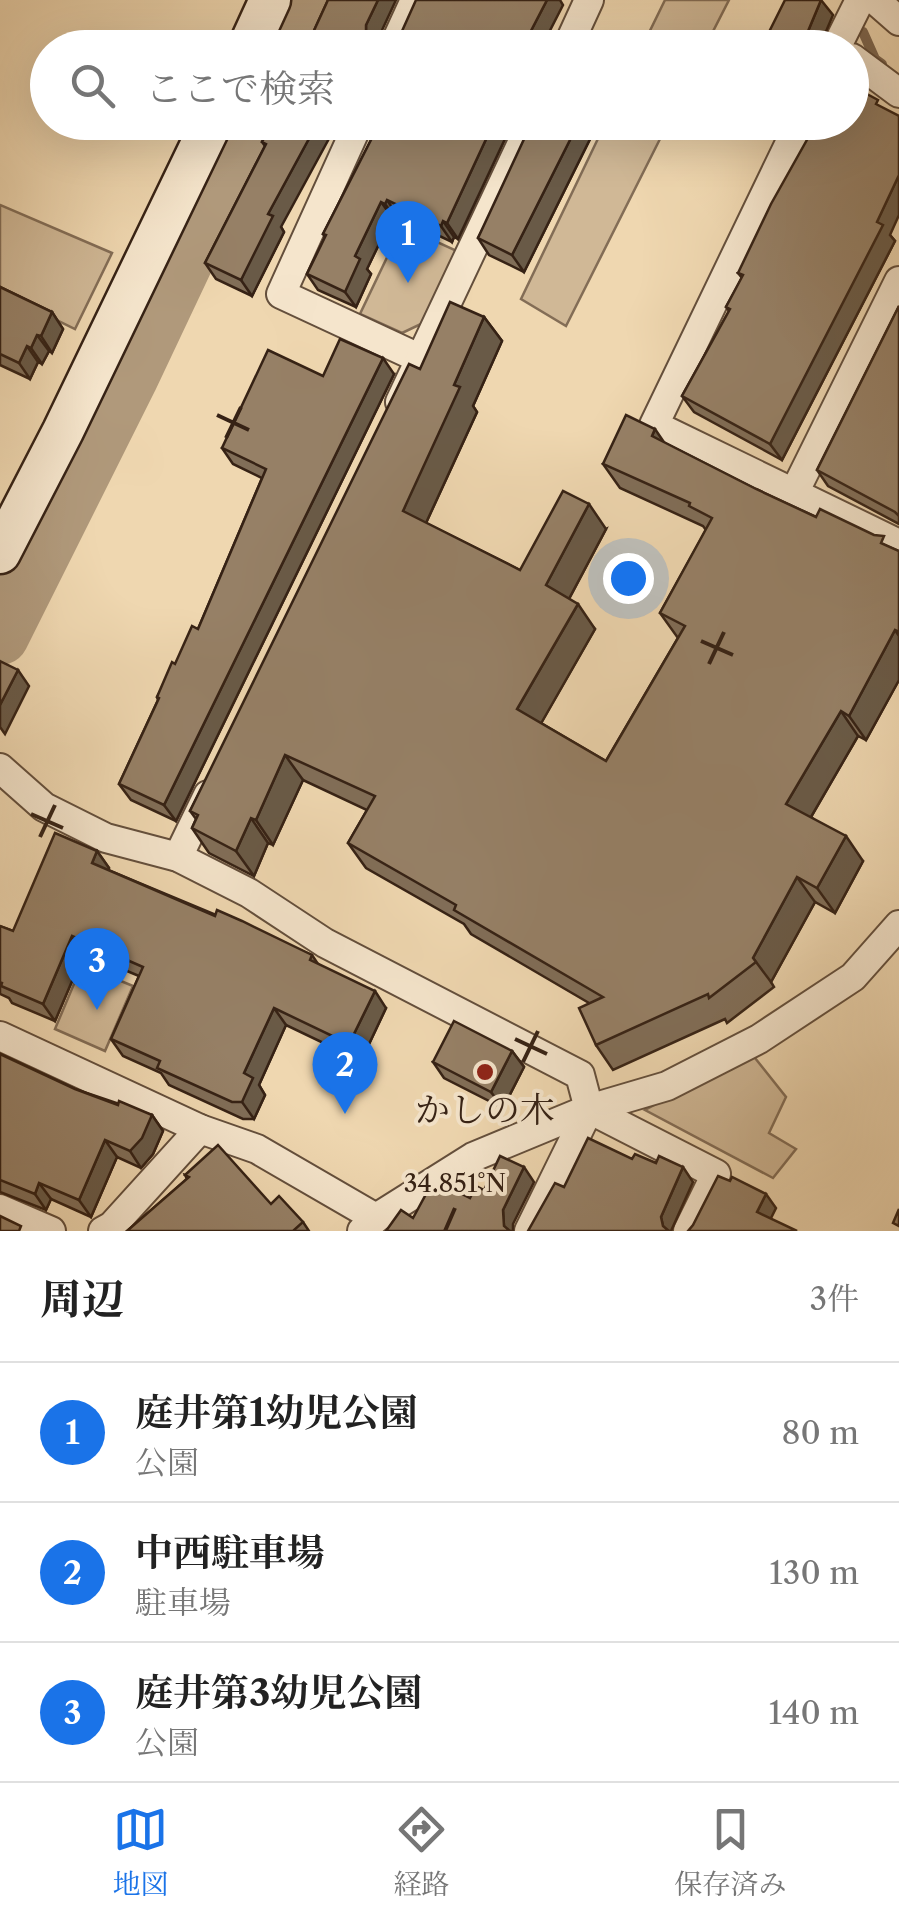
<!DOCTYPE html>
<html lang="ja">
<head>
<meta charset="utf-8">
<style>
  :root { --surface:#fff; --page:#f6f6f6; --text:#222; --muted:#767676; --line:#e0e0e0; --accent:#1a73e8 }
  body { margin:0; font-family:"Libre Caslon Text","Noto Serif JP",serif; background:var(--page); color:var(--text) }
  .you { position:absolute; left:628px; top:578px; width:35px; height:35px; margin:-25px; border:8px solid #fff; border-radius:50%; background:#1a73e8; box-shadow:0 0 0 15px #1a73e833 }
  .badge { display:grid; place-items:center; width:65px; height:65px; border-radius:50%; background:var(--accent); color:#fff; font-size:32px; font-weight:700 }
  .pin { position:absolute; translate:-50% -82px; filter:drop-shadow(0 2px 5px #0008) }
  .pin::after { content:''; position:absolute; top:52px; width:35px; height:30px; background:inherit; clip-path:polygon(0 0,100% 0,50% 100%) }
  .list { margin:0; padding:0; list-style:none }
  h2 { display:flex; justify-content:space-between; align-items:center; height:130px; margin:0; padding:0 40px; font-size:42px }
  h2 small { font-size:32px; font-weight:400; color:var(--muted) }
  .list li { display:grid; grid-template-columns:65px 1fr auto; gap:30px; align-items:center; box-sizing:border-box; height:140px; padding:0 40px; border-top:2px solid var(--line) }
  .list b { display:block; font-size:38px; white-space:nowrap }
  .list p { margin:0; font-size:32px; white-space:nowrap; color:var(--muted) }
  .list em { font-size:32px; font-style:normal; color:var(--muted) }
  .icon { flex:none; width:55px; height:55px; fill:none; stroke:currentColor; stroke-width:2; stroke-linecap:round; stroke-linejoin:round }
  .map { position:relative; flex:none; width:899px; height:1231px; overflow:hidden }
  .search { position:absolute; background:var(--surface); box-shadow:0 10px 40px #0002; left:30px; right:30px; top:30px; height:110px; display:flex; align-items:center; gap:25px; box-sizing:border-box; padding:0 35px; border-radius:55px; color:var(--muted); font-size:38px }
  .sheet { height:550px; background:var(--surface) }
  nav { display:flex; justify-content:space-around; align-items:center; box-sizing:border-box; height:140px; border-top:2px solid var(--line); background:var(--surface); font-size:28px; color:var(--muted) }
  nav a { display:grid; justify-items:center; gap:5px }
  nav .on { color:var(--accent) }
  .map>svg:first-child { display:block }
  .green { fill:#d0b896; stroke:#836d56; stroke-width:2.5 }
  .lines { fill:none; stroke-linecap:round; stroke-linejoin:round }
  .stream { stroke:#7f6952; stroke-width:10 }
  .river { stroke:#b0997b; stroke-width:58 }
  .street-casing { stroke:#644f3c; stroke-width:32 }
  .secondary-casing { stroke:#362215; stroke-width:45 }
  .street { stroke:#f5e5cc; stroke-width:28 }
  .secondary { stroke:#f5e5cc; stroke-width:40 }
  .wall { fill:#816e58; stroke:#362215; stroke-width:2.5 }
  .shaded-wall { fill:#695a47; stroke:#362215; stroke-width:2.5 }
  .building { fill:#968066; stroke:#362215; stroke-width:2.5 }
  .ticks { fill:none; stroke:#362215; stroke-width:4 }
  .poi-dot { fill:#8f2418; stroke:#f5e5cc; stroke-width:4 }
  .labels { text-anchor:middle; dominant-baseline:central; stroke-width:8; stroke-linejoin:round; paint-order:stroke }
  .poi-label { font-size:35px; fill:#362215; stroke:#f5e5cc }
  .ticks-label { font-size:25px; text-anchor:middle; fill:#362215; stroke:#f5e5cc; stroke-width:8; stroke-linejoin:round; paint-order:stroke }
</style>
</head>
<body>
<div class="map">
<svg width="899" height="1231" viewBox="0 0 899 1231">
  <rect width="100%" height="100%" fill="#efd7b0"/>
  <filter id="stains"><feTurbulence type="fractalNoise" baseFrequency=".002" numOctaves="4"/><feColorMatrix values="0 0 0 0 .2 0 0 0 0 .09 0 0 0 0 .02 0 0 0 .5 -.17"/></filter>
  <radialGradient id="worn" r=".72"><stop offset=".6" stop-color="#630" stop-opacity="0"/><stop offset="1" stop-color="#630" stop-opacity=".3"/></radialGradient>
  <g class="green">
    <path d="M665,0H729L705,47H642Z"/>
    <path d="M606,122L668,123L566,326L521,299Z"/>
    <path d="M0,205L112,253L75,329L0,292Z"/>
    <path d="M402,226L457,251L421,324L402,333L360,314Z"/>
    <path d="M82,965L133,986L105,1051L55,1029Z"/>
    <path d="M751,1053L786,1097L769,1133L796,1149L773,1178L645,1110Z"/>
  </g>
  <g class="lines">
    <path class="stream" d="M863,32L875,59L882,64"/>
    <g class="river">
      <path d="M285,48L307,0"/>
      <path d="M0,636L129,378L250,122"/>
    </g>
    <defs>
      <g id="street">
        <path d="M875,0L899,21"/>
        <path d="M393,48L415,0"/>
        <path d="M567,48L589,0"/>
        <path d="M836,48L860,0"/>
        <path d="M852,58L899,93"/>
        <path d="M359,122L281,294L421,359"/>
        <path d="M800,122L654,425L899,544"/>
        <path d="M400,402L532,122"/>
        <path d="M794,493L899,281"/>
        <path d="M0,768L44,807L106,838L178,857L249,893L325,943L580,1075L589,1109L529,1231"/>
        <path d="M178,857L208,795"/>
        <path d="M0,1036L200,1129L257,1149L376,1218"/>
        <path d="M589,1109L716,1174L688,1231"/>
        <path d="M0,1209L51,1231"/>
        <path d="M103,1231L112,1226L200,1129"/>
        <path d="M362,1231L376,1218L473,1157L589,1109L667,1086L759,1039L853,977L899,925"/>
      </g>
      <g id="secondary">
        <path d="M248,48L270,0"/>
        <path d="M0,553L63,431L212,122"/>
      </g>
    </defs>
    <use href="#street" class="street-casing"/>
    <use href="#secondary" class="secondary-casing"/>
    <use href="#street" class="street"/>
    <use href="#secondary" class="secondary"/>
  </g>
  <g class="wall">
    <path d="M328,0L377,41V48H306Z"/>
    <path d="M273,122L281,227L284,232L252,296L216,279L205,263L265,146L262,142Z"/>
    <path d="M376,122H509L511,126L458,239L454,237L452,242L398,216L396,219L392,217L367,269L371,274L356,307L318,290L307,274L325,237L323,234L372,138L370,135Z"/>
    <path d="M538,125L594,131L524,272L489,255L478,238Z"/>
    <path d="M890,235L895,241L782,460L694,412L682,396L729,311L726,307L742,278L738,273Z"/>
    <path d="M0,287L52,312L63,329L52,353L49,351L42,364L38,362L30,379L0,365Z"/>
    <path d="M899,306V524L828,486L817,470Z"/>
    <path d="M484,317L502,341L473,406L477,412L426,523L520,570L606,529L569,599L595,629L541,723L606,761L678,638L660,613L706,530L703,526L620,488L603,464L665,443L756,489L816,517L899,551V680L866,740L858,736L811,817L863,861L835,913L815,902L771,982L774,987L727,1023L725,1019L613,1070L596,1045L589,1003L471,934L464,924L366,868L348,843L367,810L303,780L273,845L268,843L254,876L209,853L192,828L196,819L190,811L420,369Z"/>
    <path d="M394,374L176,821L131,800L119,784L158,700L157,697L175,664L198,629L262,478L233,464L222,448L323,376Z"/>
    <path d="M97,851L109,868L108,870L312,955L318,964L386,1008L361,1061L286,1025L259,1085L265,1095L254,1119H243L169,1085L161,1073L123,1056L111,1039L139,976L84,953L55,1021L12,1003L9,998L0,994V926L13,931Z"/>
    <path d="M512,1051L524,1067L503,1108L444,1078L433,1062Z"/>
    <path d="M0,1054L75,1089L152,1115L163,1131L153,1154L141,1168L117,1157L91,1217L51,1199L46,1210L0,1192Z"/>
    <path d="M185,1175L271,1204L303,1222L309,1231H127L187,1179Z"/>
  </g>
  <g class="shaded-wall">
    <path d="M378,0H396L377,41V48H372L366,39V25Z"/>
    <path d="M547,0H560L563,5L541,48H522Z"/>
    <path d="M821,0L833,15L819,48H801Z"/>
    <path d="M353,33L363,48H346Z"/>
    <path d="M318,122H338L281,227L284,232L252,296L241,280L268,214Z"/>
    <path d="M494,122H509L511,126L458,239L447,223Z"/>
    <path d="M579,122H588L594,131L524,272L512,255Z"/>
    <path d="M899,175V215L890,235L895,241L782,460L770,444Z"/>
    <path d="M387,200L398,216L396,219L385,204Z"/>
    <path d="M381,202L392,217L367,269L371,274L356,307L345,292L355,256Z"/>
    <path d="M443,221L454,237L452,242L441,226Z"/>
    <path d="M52,312L63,329L52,353L41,336Z"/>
    <path d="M484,317L502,341L473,406L477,412L420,536L403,511L454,385Z"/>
    <path d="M37,335L49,351L42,364L31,348Z"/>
    <path d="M27,346L38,362L30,379L19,363Z"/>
    <path d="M383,358L394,374L176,821L164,805Z"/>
    <path d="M655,429L672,454L652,436Z"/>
    <path d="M589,504L606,529L563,610L546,585Z"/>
    <path d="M578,604L595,629L535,734L517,709Z"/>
    <path d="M895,630L899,636V680L866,740L849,716Z"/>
    <path d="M18,670L29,686L5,734L0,727V705Z"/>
    <path d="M841,711L858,736L804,829L786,804Z"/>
    <path d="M285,755L303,780L273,845L256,820Z"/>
    <path d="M251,818L268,843L254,876L236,851Z"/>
    <path d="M846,836L863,861L835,913L817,888Z"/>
    <path d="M97,851L109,868L104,880L92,863Z"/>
    <path d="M797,877L815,902L771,982L753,958Z"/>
    <path d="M72,936L84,953L55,1021L43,1004Z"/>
    <path d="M375,991L386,1008L361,1061L349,1044Z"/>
    <path d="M274,1008L286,1025L259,1085L265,1095L254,1119L242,1102L244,1073Z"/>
    <path d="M512,1051L524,1067L503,1108L491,1092Z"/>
    <path d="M152,1115L163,1131L153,1154L141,1168L130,1151Z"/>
    <path d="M105,1140L117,1157L91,1217L79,1200Z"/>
    <path d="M524,1167L534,1182L513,1224V1231H508L504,1226L503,1210Z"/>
    <path d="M683,1167L693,1182L671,1231H667L663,1226L661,1217Z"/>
    <path d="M39,1183L51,1199L46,1210L35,1194Z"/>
    <path d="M766,1194L776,1208L767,1226L757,1212Z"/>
  </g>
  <g class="building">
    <path d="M328,0H378L366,25V39L353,33L346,48H306Z"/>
    <path d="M416,0H547L522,48H388L398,40Z"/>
    <path d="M785,0H821L801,48H761Z"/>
    <path d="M852,86L878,100L876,104L899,116V175L877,222L883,225L770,444L682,396L730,309L726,307L743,275L738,273L771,204L817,122H852Z"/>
    <path d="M273,122H318L268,214L273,216L241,280L205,263L266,144L262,142Z"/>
    <path d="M376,122H494L447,223L443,221L441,226L387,200L385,204L381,202L355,256L360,259L345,292L307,274L326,235L323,234L373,136L370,135Z"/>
    <path d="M532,122L538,125L539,122H579L512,255L478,238Z"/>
    <path d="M0,287L52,312L41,336L37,335L31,348L27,346L19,363L0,354Z"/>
    <path d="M450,302L484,317L454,385L460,387L403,511L520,570L563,491L589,504L546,585L578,604L517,709L606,761L685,626L660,613L712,518L689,506L690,503L603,464L626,415L655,429L652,436L756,489L816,517L820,509L874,535L884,536L881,543L899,551V632L895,630L849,716L841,711L786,804L846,836L817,888L797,877L753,958L756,962L709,998L708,994L596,1045L579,1008L603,997L454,910L456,905L348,843L375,796L285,755L256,820L251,818L236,851L192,828L198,815L190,811L409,364L420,369Z"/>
    <path d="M899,306V516L895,512L817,470Z"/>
    <path d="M340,339L383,358L164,805L119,784L159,698L157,697L172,662L175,664L192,626L198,629L266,469L222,448L268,350L323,376Z"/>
    <path d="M0,661L18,670L0,705Z"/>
    <path d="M55,833L97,851L92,863L215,916L217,910L242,921L312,955L310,960L375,991L349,1044L274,1008L244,1073L253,1078L242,1102H232L157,1068L160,1061L111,1039L143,967L72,936L43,1004L1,986L2,983L0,982V926L13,931Z"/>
    <path d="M454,1021L512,1051L491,1092L433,1062Z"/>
    <path d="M0,1054L75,1089L118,1105L119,1101L152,1115L142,1138L130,1151L105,1140L79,1200L39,1183L35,1194L0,1180Z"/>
    <path d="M588,1138L632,1159L635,1154L656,1163L659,1156L683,1167L661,1217L663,1226L669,1231H528L555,1183L564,1187Z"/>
    <path d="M218,1145L271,1204L279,1196L303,1222L293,1231H127L189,1177L185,1175Z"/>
    <path d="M500,1156L524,1167L503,1210L504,1226L510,1231H386L401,1210L413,1218L431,1185L445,1192L448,1187L470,1198L476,1186L484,1190Z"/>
    <path d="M718,1176L730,1181L732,1177L766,1194L757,1212L797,1231H688L693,1225Z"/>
    <path d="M899,1209V1226L893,1223Z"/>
    <path d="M0,1216L21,1226L19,1231H0Z"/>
  </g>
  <path class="ticks" d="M217,415L249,430M226,438L241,407M701,641L733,655M709,664L724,632M31,814L63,828M40,837L55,805M515,1039L547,1054M523,1062L538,1031M445,1231L455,1208"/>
  <circle class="poi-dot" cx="485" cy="1072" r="10"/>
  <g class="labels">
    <g class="poi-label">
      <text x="485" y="1109">かしの木</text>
    </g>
  </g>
  <g class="ticks-label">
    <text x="455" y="1192">34.851°N</text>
  </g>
  <rect width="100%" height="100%" filter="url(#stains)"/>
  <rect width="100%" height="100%" fill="url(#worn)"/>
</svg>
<div class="you"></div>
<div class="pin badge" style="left:408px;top:283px">1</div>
<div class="pin badge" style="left:345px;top:1114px">2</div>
<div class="pin badge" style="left:97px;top:1010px">3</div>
<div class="search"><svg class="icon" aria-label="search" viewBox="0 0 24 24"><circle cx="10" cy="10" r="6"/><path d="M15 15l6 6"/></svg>ここで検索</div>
</div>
<section class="sheet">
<h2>周辺<small>3件</small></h2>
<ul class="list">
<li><span class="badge">1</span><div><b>庭井第1幼児公園</b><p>公園</p></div><em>80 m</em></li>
<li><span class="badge">2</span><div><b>中西駐車場</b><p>駐車場</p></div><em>130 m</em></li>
<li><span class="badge">3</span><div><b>庭井第3幼児公園</b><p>公園</p></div><em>140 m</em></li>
</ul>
</section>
<nav>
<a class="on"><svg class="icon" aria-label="map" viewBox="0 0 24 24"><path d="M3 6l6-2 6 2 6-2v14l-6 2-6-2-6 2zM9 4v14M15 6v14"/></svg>地図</a>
<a><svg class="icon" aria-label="directions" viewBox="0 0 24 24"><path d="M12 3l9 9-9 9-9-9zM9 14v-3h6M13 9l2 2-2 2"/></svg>経路</a>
<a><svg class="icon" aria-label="saved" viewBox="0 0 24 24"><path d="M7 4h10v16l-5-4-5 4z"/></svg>保存済み</a>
</nav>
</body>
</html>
